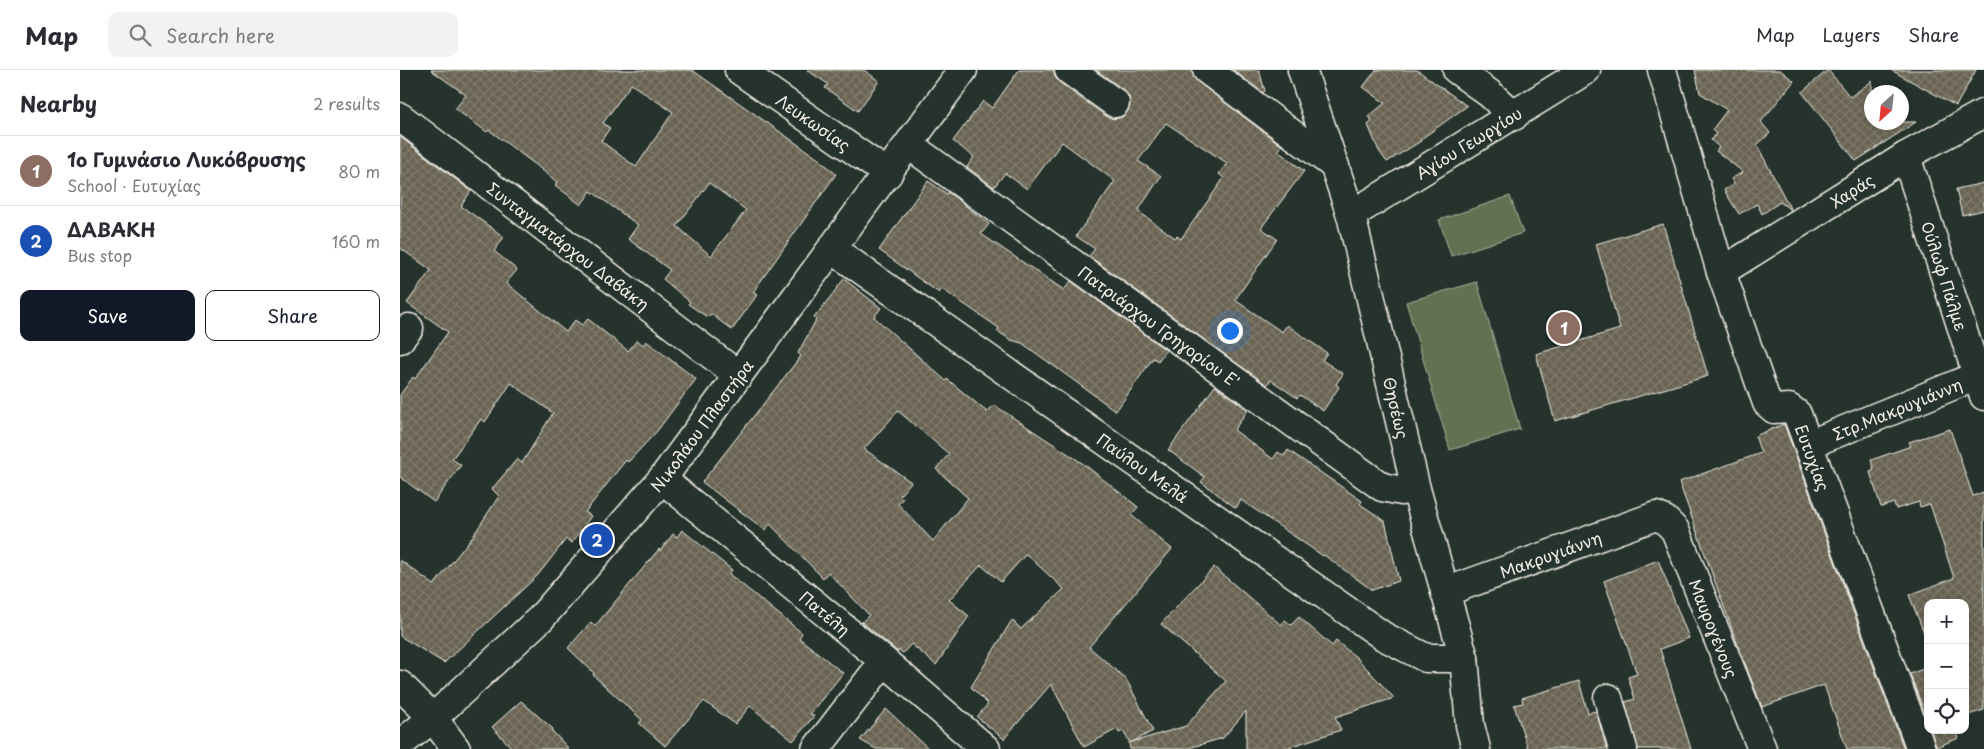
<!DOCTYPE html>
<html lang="en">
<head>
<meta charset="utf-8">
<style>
  :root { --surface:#fff; --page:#f2f2f3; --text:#2b2b33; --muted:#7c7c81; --line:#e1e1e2; --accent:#111827 }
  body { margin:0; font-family:"Playpen Sans",sans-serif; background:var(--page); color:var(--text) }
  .controls { position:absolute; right:15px; bottom:15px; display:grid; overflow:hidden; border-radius:10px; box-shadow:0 2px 12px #0003 }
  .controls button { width:45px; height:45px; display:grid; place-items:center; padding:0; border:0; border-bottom:1px solid var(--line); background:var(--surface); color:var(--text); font:25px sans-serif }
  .compass { position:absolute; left:1464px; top:15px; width:45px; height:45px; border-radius:50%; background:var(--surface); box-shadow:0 2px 12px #0003; rotate:207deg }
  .you { position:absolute; left:829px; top:260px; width:18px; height:18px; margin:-12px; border:4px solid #fff; border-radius:50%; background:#1a73e8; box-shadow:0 0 0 8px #1a73e833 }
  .badge { display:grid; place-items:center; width:32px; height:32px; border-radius:50%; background:var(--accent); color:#fff; font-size:16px; font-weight:700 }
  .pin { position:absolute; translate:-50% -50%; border:2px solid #fff; box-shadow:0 1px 5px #0006 }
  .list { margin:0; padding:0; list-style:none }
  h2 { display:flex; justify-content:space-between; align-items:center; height:65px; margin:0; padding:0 20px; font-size:21px }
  h2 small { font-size:16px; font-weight:400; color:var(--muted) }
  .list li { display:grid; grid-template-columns:32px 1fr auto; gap:15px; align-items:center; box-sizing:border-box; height:70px; padding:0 20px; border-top:1px solid var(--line) }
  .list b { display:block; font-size:19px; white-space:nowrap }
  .list p { margin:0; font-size:16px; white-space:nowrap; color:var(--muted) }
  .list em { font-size:16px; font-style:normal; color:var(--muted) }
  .actions { display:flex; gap:10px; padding:15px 20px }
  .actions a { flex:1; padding:11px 0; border:1px solid var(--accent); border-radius:10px; text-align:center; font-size:18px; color:var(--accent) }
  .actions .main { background:var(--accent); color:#fff }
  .icon { flex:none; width:28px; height:28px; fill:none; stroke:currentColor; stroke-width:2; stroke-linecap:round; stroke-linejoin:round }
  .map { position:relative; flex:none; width:1584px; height:679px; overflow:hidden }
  header { display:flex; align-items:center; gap:30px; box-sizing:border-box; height:70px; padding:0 25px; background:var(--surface); border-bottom:1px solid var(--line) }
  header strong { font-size:24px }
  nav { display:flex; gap:28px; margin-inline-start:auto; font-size:18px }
  .search { width:350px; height:45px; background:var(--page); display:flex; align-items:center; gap:12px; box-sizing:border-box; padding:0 18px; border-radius:10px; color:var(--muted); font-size:19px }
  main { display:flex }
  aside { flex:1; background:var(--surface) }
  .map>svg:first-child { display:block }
  .grass { fill:#647152; stroke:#acb19d }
  .building { fill:url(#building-cross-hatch); stroke:#f4f1e8; fill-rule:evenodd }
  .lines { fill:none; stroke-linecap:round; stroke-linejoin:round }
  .minor-casing { stroke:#f4f1e8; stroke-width:31 }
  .minor { stroke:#26332d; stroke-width:28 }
  .labels { text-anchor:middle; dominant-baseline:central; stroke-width:4; stroke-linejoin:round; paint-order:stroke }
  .street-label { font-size:16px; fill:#f4f1e8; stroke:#26332d }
</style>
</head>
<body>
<header>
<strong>Map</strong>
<div class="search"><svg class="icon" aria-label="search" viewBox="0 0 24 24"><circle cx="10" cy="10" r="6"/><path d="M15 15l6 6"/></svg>Search here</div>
<nav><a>Map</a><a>Layers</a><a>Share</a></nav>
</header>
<main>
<aside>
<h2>Nearby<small>2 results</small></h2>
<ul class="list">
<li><span class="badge" style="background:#8d6e63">1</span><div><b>1ο Γυμνάσιο Λυκόβρυσης</b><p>School · Ευτυχίας</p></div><em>80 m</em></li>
<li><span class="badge" style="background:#1a4fb4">2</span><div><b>ΔΑΒΑΚΗ</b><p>Bus stop</p></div><em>160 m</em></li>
</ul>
<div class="actions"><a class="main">Save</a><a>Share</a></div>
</aside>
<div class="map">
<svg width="1584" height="679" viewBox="0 0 1584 679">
  <defs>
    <pattern id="building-cross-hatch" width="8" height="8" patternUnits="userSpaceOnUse" patternTransform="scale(1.25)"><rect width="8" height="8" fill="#696352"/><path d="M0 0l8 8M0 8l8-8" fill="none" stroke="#7f7a6b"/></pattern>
  </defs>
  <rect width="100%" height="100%" fill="#26332d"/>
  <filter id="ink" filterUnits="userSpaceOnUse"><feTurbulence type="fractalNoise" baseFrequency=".02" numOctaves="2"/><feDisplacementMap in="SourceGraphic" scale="10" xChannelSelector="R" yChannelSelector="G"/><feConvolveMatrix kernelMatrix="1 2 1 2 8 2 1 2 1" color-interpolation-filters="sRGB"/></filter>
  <g filter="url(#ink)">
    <g class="grass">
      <path d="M1110,126L1123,163L1051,186L1039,150Z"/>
      <path d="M1077,212L1120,359L1050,380L1006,232Z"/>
    </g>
    <g class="building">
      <path d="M31,0H292L420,90L436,104L353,222L357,225L332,260L311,244L307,247L288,234L290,232L263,209L270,200L228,169L238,155L191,121L181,135L155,115L157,112L136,95L89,60L87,62L55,39L66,25ZM231,14L273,42L236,97L201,71L210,58L203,53ZM309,113L346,140L311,186L277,156Z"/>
      <path d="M407,0H464L479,11L458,41L425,18L428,14Z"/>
      <path d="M619,0H654L655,7L660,13L706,46L714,49L722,47L727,42L730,35L729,27L724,20L696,0H792L798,12L882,76L878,81L904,101L861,158L877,169L835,230L882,262L887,255L927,283L922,290L943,304L936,314L939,317L923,341L900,325L897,328L871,310L867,315L689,186L695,179L676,166L715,111L662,72L627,119L605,103L594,117L567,97L574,87L553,71L583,31L592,38ZM766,53L827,93L819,104L824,108L781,169L777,166L775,168L738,141L761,106L738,91Z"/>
      <path d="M833,0H859L865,21L863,23Z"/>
      <path d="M976,0H1017L1067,36L1021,69V71L987,92L979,81L968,55L972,51L969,46L985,33L963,17Z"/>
      <path d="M1295,0H1380L1394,11L1361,52L1370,63L1357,75L1391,140L1380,132L1362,144L1357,134L1339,144L1324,120L1334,114L1331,109L1343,102L1316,81L1319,77L1311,70L1316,64L1312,60L1327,40L1300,23Z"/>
      <path d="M1428,0L1450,27L1472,11V52H1516L1456,91L1402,22Z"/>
      <path d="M1491,0H1576L1556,36Z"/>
      <path d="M0,67L71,121L61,136L104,167L94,181L117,200L106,213L166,262L175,250L182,255L188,249L228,281L237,270L243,275L246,271L296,309L257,361L228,392L226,390L185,442L191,446L172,473L166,469L138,505L44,593L0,566V490L34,515L73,466L99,426L92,419L117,389L122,393L153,343L111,313L85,352L81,349L52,389L61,395L34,432L0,407V325L13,307L15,309L48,262L7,233L31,200L0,178Z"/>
      <path d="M528,111L547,124L548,122L589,154L581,164L664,220L671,211L766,280L758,291L753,288L716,341L622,273L611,270L597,261L599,258L542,219L539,223L479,180Z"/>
      <path d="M1584,113V140L1562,145L1556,119Z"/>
      <path d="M1263,154L1308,306L1155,351L1136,284L1220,259L1196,174Z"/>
      <path d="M444,209L481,238L474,247L546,311L547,309L587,342L594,335L685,395L738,437L731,445L772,479L689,577L726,609L753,661L730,673L723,661L719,663L717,659L684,677L651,614L604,669L577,647L588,634L571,617L612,550L621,559L664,519L626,484L601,512L581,495L549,530L569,546L536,595L511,574L503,583L499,580L498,582L462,552L469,545L428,502L423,508L370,454L365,460L302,412L401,286L398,283L416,250L414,248ZM498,341L549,384L536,399L568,428L533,471L498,434L503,428L500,425L511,412L464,379Z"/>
      <path d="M815,316L848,340L834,360L873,389L878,382L884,386L888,380L962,431L960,434L985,451L999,511L972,520L924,485L923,486L841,430L836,438L801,412L805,407L768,380Z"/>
      <path d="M1384,354L1459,557L1504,679H1447L1424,615L1362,637L1340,581L1279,412L1361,383L1355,366Z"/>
      <path d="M1550,359L1573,426L1584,422V640L1565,646V533H1528V573L1509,525L1554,508L1530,434L1520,437L1519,432L1496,439L1494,433L1481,437L1470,402L1474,400L1471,390L1511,376L1509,372Z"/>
      <path d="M282,460L332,500L329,504L402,563L399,568L443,603L410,644L414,646L393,671L350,636L335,654L304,631L265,676L239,653L242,650L193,605L194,603L168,578L191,552L195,556L259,479L260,481L273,464L277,467Z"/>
      <path d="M1258,490L1289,568L1260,579L1291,679H1238L1225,632L1235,629L1228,607L1237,604L1204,511Z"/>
      <path d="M814,497L881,555L885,550L891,555L899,547L932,576L936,571L957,588L994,628L935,647L941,660L883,679H846V641L823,668L785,679H730L729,673L786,656L826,611L761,554Z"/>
      <path d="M1528,597V652L1510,604Z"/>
      <path d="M1179,611L1188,643L1196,641L1207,679H1128L1114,635L1123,633L1122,628Z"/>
      <path d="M121,631L153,659L152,661L169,679H113L92,657Z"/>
      <path d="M486,639L529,679H476L460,670Z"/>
      <path d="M1531,660H1556L1559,668L1536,677Z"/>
    </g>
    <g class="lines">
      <defs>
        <g id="minor">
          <path id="s1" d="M339,0L488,104"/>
          <path d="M669,0L715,33"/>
          <path d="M807,0L935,96"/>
          <path id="s2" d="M902,0L951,145L1016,419L1064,588L1070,655L1076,679"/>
          <path d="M1057,0L1090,24L1114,46"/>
          <path id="s3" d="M1262,0L1321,202L1367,333L1374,339L1389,338L1397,344L1521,679"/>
          <path id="s4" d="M0,47L338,305"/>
          <path id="s5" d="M509,75L982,417L1002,421L1016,419"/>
          <path id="s6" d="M1506,86L1584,326"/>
          <path id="s7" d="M951,145L1186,0"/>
          <path id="s8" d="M432,179L983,566L1026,588H1064"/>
          <path id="s9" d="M1321,202L1506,86L1584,43"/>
          <path d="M0,269L9,258"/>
          <path id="s10" d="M1410,374L1584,303"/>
          <path id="s11" d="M262,409L484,591L586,679"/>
          <path id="s12" d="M1045,522L1256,446L1265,450L1275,460L1362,679"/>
          <path d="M0,615L33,648L56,679"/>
          <path d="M1208,628L1223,679"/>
          <path id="s13" d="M0,674L33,648L141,548L262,409L563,0"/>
          <path d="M416,679L484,591"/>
        </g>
      </defs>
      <use href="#minor" class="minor-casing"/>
      <use href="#minor" class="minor"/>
    </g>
  </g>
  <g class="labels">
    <g class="street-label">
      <text stroke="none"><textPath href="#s1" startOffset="91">Λευκωσίας</textPath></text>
      <text stroke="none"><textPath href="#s7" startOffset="138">Αγίου Γεωργίου</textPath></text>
      <text stroke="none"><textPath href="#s9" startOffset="154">Χαράς</textPath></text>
      <text stroke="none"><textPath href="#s4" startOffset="212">Συνταγματάρχου Δαβάκη</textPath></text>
      <text stroke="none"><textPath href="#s6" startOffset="126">Ούλωφ Πάλμε</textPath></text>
      <text stroke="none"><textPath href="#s5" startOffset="309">Πατριάρχου Γρηγορίου Ε'</textPath></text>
      <text stroke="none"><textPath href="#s2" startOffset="351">Θησέως</textPath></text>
      <text stroke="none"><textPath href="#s10" startOffset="94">Στρ.Μακρυγιάννη</textPath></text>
      <text stroke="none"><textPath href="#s13" startOffset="440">Νικολάου Πλαστήρα</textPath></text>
      <text stroke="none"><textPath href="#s3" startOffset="430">Ευτυχίας</textPath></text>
      <text stroke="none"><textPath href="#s8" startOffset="380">Παύλου Μελά</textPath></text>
      <text stroke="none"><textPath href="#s12" startOffset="112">Μακρυγιάννη</textPath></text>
      <text stroke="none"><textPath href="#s11" startOffset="211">Πατέλη</textPath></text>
      <text stroke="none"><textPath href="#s12" startOffset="354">Μαυρογένους</textPath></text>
    </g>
  </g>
</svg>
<div class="controls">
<button>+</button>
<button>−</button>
<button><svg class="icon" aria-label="locate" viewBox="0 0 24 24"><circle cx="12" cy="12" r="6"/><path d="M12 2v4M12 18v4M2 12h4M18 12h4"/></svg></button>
</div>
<svg class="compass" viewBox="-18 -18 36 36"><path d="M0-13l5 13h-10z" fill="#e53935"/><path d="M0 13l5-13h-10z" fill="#7c7c81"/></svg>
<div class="you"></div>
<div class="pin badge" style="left:1164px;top:258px;background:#8d6e63">1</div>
<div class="pin badge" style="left:197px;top:470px;background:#1a4fb4">2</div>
</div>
</main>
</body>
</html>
